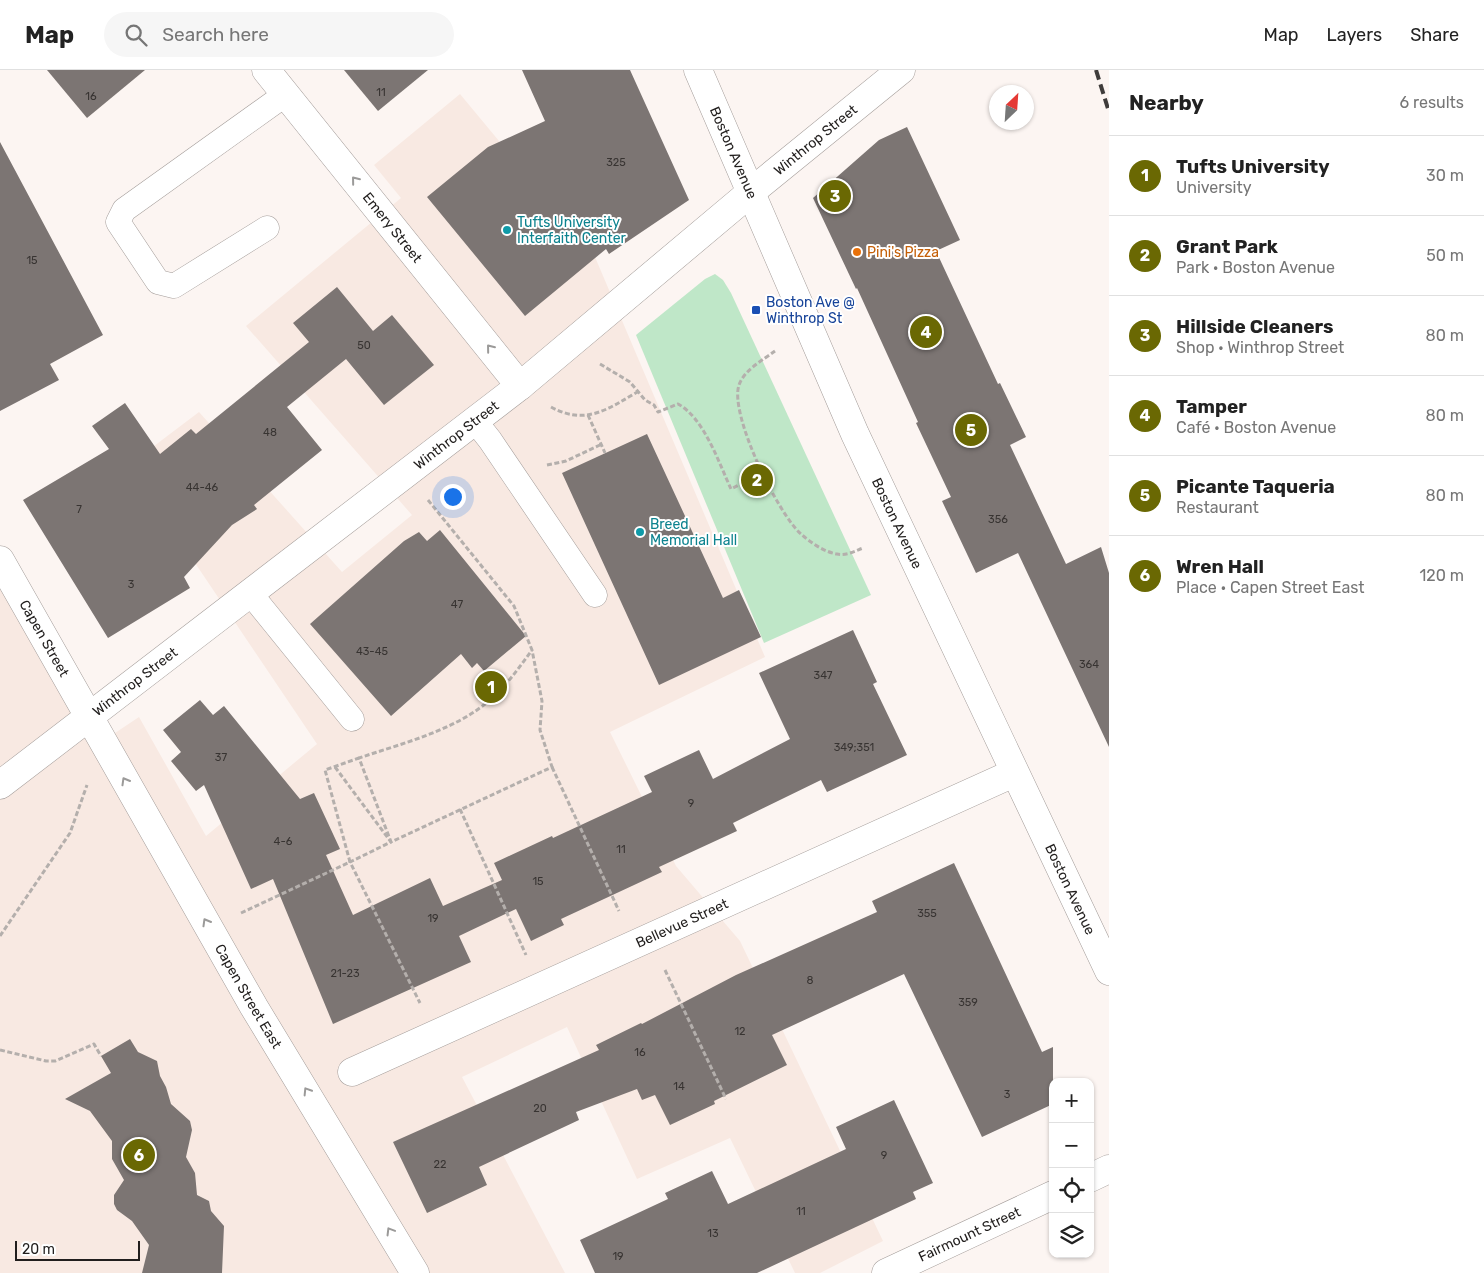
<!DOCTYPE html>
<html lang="en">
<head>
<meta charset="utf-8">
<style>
  :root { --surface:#fff; --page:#f6f6f6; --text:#222; --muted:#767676; --line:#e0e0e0; --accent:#6a6803 }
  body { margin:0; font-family:Rubik,sans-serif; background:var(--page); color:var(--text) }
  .controls { position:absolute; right:15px; bottom:15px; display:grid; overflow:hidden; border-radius:10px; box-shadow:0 1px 4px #0004 }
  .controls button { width:45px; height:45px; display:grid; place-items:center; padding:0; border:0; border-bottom:1px solid var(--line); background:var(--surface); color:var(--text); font:25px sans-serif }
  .compass { position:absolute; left:989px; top:15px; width:45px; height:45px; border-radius:50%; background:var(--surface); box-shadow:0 1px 4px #0004; rotate:25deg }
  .scale { position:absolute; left:15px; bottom:12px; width:125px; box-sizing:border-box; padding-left:5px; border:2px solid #211e1d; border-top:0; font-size:14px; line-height:18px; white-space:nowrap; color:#211e1d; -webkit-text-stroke:4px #fff; paint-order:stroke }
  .you { position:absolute; left:452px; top:426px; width:18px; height:18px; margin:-12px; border:4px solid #fff; border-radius:50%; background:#1a73e8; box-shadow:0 0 0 8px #1a73e833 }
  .badge { display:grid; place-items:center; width:32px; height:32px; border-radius:50%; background:var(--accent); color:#fff; font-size:16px; font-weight:700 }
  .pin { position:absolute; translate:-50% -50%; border:2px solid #fff; box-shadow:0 1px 5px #0006 }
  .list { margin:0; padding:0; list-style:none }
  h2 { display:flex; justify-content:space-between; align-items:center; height:65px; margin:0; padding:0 20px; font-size:21px }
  h2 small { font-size:16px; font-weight:400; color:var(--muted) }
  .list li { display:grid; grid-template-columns:32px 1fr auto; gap:15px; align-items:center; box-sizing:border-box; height:80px; padding:0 20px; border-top:1px solid var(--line) }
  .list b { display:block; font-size:19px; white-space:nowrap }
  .list p { margin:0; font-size:16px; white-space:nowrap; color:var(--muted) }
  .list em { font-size:16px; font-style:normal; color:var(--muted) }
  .icon { flex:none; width:28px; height:28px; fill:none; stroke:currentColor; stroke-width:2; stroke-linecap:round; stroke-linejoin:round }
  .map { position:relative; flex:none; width:1109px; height:1203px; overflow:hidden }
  header { display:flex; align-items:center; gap:30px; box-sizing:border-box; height:70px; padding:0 25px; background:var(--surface); border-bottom:1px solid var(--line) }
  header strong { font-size:24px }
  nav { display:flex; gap:28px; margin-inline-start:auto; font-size:18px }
  .search { width:350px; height:45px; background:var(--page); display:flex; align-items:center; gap:12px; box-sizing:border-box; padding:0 18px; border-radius:28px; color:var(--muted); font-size:19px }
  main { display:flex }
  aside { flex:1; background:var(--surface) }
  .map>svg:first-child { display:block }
  .built { fill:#f8e9e2 }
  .green { fill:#bfe7c8 }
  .building { fill:#7c7573 }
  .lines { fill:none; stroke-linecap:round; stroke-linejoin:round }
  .service-casing { stroke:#a49d9a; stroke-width:25 }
  .minor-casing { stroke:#a49d9a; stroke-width:29 }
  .tertiary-casing { stroke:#a49d9a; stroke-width:29 }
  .secondary-casing { stroke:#a49d9a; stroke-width:29 }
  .path { stroke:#b4afac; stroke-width:3; stroke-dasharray:5 2.5; stroke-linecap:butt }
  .service { stroke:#fff; stroke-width:24 }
  .minor { stroke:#fff; stroke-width:28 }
  .tertiary { stroke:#fff; stroke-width:28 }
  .secondary { stroke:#fff; stroke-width:28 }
  .rail { stroke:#3f3c3b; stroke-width:4; stroke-dasharray:10 5; stroke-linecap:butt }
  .oneway { stroke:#9b9a99 }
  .culture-dot { fill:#0f9aa8; stroke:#fff; stroke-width:2 }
  .food-dot { fill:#e8710a; stroke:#fff; stroke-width:2 }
  .transit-dot { fill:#1a4fb4; stroke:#fff; stroke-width:2 }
  .labels { text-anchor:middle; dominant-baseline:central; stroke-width:4; stroke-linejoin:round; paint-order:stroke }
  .number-label { font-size:11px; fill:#383432 }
  .street-label { font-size:14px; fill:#211e1d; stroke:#fff }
  .culture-label { font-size:14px; fill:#0d838f; stroke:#fff; text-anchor:start }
  .food-label { font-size:14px; fill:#c56008; stroke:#fff; text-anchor:start }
  .transit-label { font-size:14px; fill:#164399; stroke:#fff; text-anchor:start }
</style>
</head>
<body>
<header>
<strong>Map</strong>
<div class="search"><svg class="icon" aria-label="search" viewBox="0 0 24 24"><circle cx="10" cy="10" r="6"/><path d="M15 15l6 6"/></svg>Search here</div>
<nav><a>Map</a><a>Layers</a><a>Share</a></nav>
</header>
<main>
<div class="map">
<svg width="1109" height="1203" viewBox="0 0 1109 1203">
  <rect width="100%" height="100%" fill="#fcf5f2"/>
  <path class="built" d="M460,24L595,187L765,587L610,662L676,796L740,871L883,1171L820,1203H795L730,1068L637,1109L567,957L462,1007L565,1203H0V492L103,671L139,647L206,766L317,674L129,395L199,342L342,502L412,445L246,256L401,128L374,95Z"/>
  <path class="green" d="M715,204L723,210L731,223L871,525L764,573L636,265L705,209Z"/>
  <g class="building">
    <path d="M47,0H145L87,48Z"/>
    <path d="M344,0H428L378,41Z"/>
    <path d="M522,0H630L689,130L609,184L606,179L525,246L427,127L488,77L545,51Z"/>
    <path d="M907,57L960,170L936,181L998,314L1000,313L1026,367L1010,375L1066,494L1101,477L1109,503V677L1018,483L976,503L942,431L951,427L916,353L918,352L857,218L856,219L813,128L879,70Z"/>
    <path d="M0,72L103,265L50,294L59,310L0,341Z"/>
    <path d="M337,217L373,261L392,245L434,295L384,335L346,289L287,337L322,380L254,435L257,439L232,455L184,507L190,518L108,568L23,430L109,379L92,356L125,333L160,384L191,359L196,364L309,272L293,253Z"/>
    <path d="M647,364L723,528L739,520L761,567L659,615L562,403Z"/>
    <path d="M440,460L526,566L484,601L477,593L472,598L461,584L391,646L310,554L404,471L419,462L427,471Z"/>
    <path d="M853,560L877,612L873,614L907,685L827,722L821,710L733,753L737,761L659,797L662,802L561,849L564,855L531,871L516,839L459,866L471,892L333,954L273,809L251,819L204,715L196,721L171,691L181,682L163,660L200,630L213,645L224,636L300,729L314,723L340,779L326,785L353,845L430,808L443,836L502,810L494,793L552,766L553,768L652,722L644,706L699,680L713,709L790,669L759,603Z"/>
    <path d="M954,793L1042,982L1053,977V1034L982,1067L904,904L772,965L787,995L714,1031L715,1034L670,1055L655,1025L642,1030L637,1019L576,1042L579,1050L479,1097L487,1115L427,1143L393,1072L599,980L596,975L641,953L642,954L736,905L877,842L872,831Z"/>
    <path d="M130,969L138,982L157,991L160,1006L166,1017L171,1034L190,1051L192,1060L186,1087L195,1103L197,1125L209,1131L211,1141L224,1156L222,1203H142L149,1175L132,1151L117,1140L114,1134V1125L124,1110L112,1089V1071L90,1041L65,1029L111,1003L101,986Z"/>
    <path d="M894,1030L933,1113L913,1122L916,1129L757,1203H595L580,1170L668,1129L665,1123L712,1101L728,1134L846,1079L836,1057Z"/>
  </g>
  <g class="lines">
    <defs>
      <g id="service">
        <path d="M267,158L174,216L158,212L118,152L124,140L286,24"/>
        <path d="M475,351L490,370L595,525"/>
        <path d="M250,523L352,649"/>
      </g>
      <g id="minor">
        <path id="s1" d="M266,0L520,316"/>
        <path id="s2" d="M0,490L254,937L415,1203"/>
        <path id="s3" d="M352,1002L1014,703"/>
        <path d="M1090,1108L1109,1099"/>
        <path id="s4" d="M886,1203L1053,1125"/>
      </g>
      <g id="tertiary">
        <path id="s5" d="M0,715L520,316L751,122L901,0"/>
      </g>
      <g id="secondary">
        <path id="s6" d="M698,0L855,364L1109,901"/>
      </g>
    </defs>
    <use href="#service" class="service-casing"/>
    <use href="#minor" class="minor-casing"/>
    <use href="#tertiary" class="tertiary-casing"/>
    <use href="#secondary" class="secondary-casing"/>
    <g class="path">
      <path d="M775,281C763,290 744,300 739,315C729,344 778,444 801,464C810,472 824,482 837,484C846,486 855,481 863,478"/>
      <path d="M600,294L630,312L645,330L654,335L658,342L678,334C704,348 719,393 731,419L762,403"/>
      <path d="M551,337C586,356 608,339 639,321"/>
      <path d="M588,345L605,383"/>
      <path d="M547,395L566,391L602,374"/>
      <path d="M428,430L514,536L532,580C519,598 506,616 490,630C454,661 403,673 359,688L391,772L552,697L540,660L542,631L532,580"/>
      <path d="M335,697L391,772L350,792L420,933"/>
      <path d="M552,697L619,841"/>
      <path d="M460,739L526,885"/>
      <path d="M241,843L350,792L325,700L359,688"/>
      <path d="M0,866L70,763L87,715"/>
      <path d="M665,900L726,1029"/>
      <path d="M0,980L46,991H55L94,974L101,986"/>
    </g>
    <use href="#service" class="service"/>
    <use href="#minor" class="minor"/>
    <use href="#tertiary" class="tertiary"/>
    <use href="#secondary" class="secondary"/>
    <path class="rail" d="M1096,0L1109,42"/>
  </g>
  <defs><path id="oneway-chevron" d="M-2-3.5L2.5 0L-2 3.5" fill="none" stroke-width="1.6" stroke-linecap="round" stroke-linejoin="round" transform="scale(1.25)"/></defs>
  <g class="oneway">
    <use href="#oneway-chevron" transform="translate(355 110) rotate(-129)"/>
    <use href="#oneway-chevron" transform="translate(490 278) rotate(-129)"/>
    <use href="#oneway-chevron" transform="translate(125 711) rotate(-120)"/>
    <use href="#oneway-chevron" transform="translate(206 852) rotate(-120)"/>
    <use href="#oneway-chevron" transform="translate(307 1021) rotate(-122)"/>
    <use href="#oneway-chevron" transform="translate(390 1161) rotate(-121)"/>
  </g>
  <g class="culture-dot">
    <circle cx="507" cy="160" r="5"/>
    <circle cx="640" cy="462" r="5"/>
  </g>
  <circle class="food-dot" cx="857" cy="182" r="5"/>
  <rect class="transit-dot" x="751" y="235" width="10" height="10" rx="2.5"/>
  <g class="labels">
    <g class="number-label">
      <text x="381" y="22">11</text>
      <text x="91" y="26">16</text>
      <text x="616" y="92">325</text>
      <text x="32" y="190">15</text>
      <text x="364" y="275">50</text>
      <text x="270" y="362">48</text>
      <text x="202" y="417">44-46</text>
      <text x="79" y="439">7</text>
      <text x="998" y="449">356</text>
      <text x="131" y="514">3</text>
      <text x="457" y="534">47</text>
      <text x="372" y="581">43-45</text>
      <text x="1089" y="594">364</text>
      <text x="823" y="605">347</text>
      <text x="854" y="677">349;351</text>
      <text x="221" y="687">37</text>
      <text x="691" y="733">9</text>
      <text x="283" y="771">4-6</text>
      <text x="621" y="779">11</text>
      <text x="538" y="811">15</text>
      <text x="927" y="843">355</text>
      <text x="433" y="848">19</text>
      <text x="345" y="903">21-23</text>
      <text x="810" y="910">8</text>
      <text x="968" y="932">359</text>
      <text x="740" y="961">12</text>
      <text x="640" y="982">16</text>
      <text x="679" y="1016">14</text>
      <text x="1007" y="1024">3</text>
      <text x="540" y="1038">20</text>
      <text x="884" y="1085">9</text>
      <text x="440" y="1094">22</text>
      <text x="801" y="1141">11</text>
      <text x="713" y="1163">13</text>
      <text x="618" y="1186">19</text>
    </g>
    <g class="street-label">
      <text stroke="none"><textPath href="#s5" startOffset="1040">Winthrop Street</textPath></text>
      <text stroke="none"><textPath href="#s6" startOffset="90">Boston Avenue</textPath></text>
      <text stroke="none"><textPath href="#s1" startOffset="202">Emery Street</textPath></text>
      <text stroke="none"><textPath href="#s5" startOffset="575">Winthrop Street</textPath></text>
      <text stroke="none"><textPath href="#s6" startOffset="495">Boston Avenue</textPath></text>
      <text stroke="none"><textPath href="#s2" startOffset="90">Capen Street</textPath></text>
      <text stroke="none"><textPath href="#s5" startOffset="170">Winthrop Street</textPath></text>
      <text stroke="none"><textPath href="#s6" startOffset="900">Boston Avenue</textPath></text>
      <text stroke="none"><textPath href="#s3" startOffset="362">Bellevue Street</textPath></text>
      <text stroke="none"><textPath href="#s2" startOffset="502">Capen Street East</textPath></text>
      <text stroke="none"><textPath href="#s4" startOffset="92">Fairmount Street</textPath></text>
    </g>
    <g class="culture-label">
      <text x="517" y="152">Tufts University<tspan x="517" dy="16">Interfaith Center</tspan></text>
      <text x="650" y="454">Breed<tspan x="650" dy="16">Memorial Hall</tspan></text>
    </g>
    <g class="food-label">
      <text x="867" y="182">Pini's Pizza</text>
    </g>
    <g class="transit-label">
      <text x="766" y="232">Boston Ave @<tspan x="766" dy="16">Winthrop St</tspan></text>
    </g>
  </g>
</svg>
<div class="controls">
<button>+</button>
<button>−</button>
<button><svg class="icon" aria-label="locate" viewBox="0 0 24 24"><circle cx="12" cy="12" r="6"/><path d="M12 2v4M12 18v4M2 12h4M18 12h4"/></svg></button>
<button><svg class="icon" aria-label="layers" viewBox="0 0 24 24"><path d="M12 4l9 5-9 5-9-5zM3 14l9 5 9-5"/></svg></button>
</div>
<svg class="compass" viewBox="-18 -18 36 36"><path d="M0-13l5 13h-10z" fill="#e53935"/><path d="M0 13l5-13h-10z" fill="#767676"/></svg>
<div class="scale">20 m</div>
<div class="you"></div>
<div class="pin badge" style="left:491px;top:617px">1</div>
<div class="pin badge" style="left:757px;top:410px">2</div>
<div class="pin badge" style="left:835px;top:126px">3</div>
<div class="pin badge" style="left:926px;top:262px">4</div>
<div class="pin badge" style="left:971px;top:360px">5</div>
<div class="pin badge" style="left:139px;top:1085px">6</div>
</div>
<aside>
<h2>Nearby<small>6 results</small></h2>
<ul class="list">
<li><span class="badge">1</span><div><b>Tufts University</b><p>University</p></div><em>30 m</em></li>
<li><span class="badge">2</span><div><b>Grant Park</b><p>Park · Boston Avenue</p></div><em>50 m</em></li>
<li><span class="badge">3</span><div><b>Hillside Cleaners</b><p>Shop · Winthrop Street</p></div><em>80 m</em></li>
<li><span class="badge">4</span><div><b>Tamper</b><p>Café · Boston Avenue</p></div><em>80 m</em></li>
<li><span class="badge">5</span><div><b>Picante Taqueria</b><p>Restaurant</p></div><em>80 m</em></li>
<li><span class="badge">6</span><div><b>Wren Hall</b><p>Place · Capen Street East</p></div><em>120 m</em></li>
</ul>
</aside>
</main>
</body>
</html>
